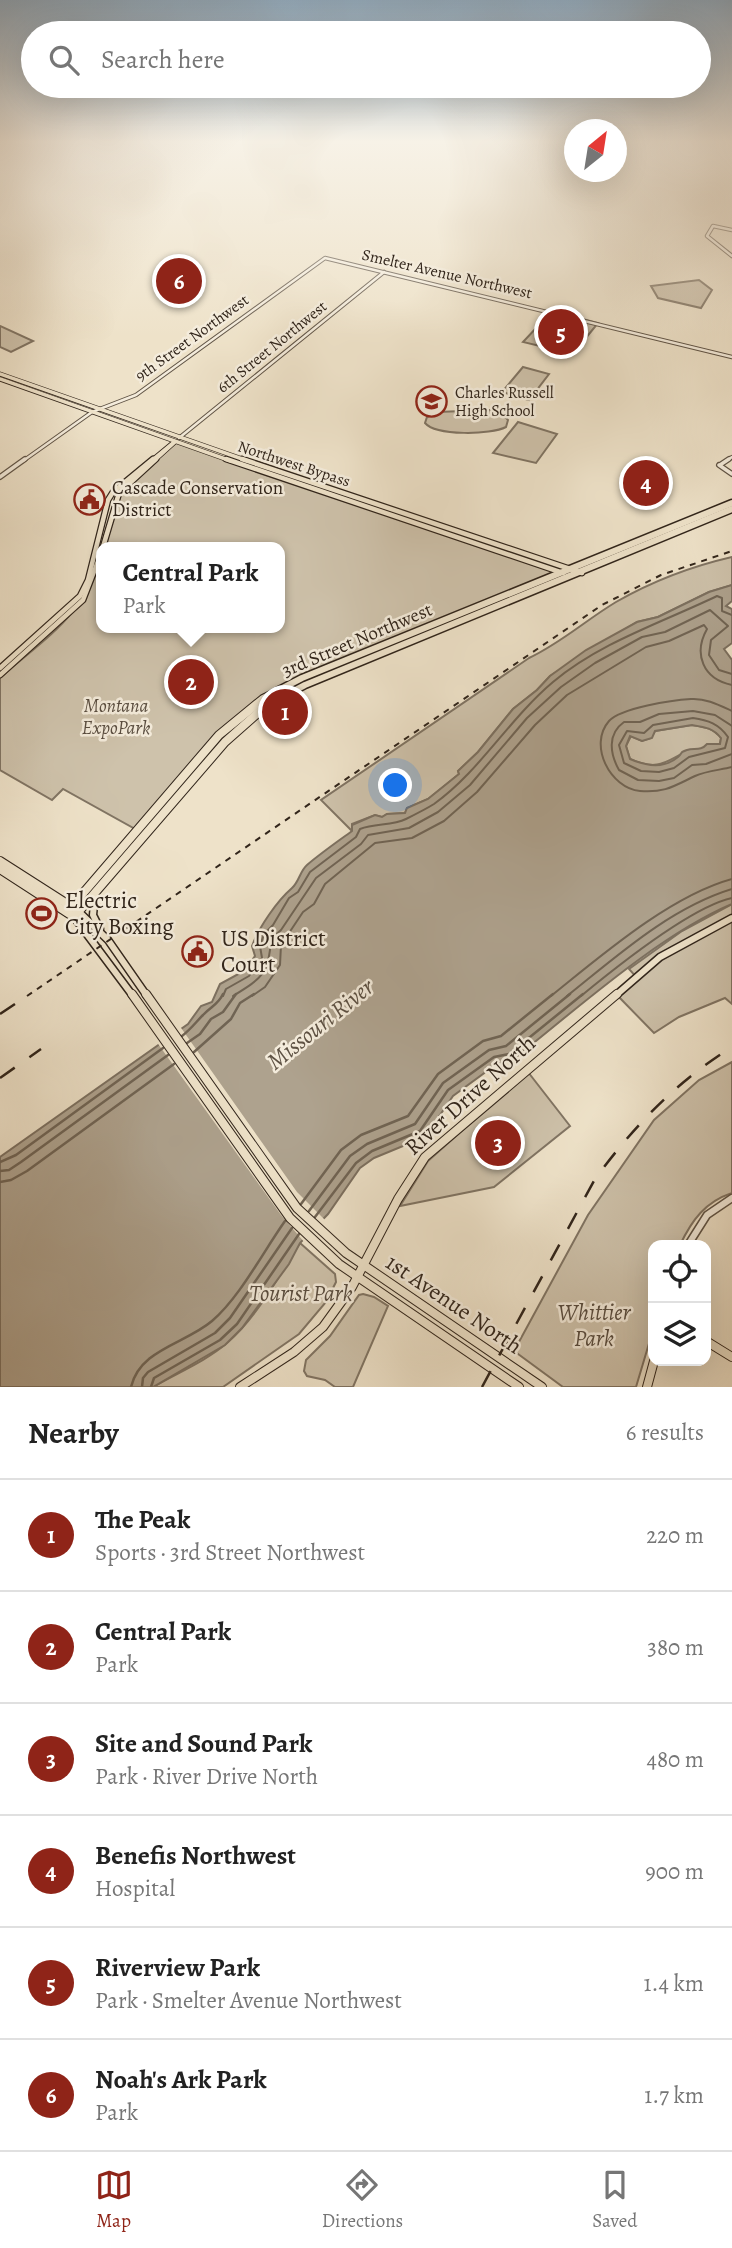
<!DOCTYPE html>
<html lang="en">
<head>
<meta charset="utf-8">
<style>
  :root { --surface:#fff; --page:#f2f2f2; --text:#222; --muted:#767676; --line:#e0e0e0; --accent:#8f2418 }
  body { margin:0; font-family:Alegreya,serif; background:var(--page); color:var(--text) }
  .controls { position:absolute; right:21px; bottom:21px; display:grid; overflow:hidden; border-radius:14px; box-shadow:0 7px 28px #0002 }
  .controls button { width:63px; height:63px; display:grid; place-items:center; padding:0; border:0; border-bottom:2px solid var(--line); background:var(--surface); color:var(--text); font:35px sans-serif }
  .compass { position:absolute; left:564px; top:119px; width:63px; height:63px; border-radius:50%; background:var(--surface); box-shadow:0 7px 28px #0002; rotate:30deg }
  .you { position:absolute; left:396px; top:786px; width:24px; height:24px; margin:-18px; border:5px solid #fff; border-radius:50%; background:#1a73e8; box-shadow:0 0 0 10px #1a73e833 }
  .badge { display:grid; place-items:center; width:46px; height:46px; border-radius:50%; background:var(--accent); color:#fff; font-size:23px; font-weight:700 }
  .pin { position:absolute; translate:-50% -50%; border:4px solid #fff; box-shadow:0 2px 7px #0006 }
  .popup { position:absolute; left:96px; top:542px; width:189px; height:91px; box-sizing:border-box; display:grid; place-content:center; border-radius:14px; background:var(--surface); filter:drop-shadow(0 2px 5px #0005); font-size:23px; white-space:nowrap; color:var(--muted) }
  .popup b { font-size:26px; color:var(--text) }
  .popup::after { content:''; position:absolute; left:50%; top:100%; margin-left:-14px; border:14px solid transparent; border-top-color:var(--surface) }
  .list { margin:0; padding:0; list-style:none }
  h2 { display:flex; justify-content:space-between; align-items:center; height:91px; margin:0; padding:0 28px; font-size:30px }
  h2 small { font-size:23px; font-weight:400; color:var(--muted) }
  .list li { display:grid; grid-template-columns:46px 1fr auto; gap:21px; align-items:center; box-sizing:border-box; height:112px; padding:0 28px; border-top:2px solid var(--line) }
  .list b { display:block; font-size:26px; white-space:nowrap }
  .list p { margin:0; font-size:23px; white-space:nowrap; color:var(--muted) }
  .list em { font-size:23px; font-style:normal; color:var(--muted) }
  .icon { flex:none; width:38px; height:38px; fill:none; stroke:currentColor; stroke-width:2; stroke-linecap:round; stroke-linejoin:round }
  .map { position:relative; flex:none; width:732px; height:1387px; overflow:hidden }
  .search { position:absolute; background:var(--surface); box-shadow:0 7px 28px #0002; left:21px; right:21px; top:21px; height:77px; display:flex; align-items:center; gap:18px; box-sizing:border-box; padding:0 24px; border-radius:38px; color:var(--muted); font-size:26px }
  .sheet { height:763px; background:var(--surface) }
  nav { display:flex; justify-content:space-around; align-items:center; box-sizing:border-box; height:98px; border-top:2px solid var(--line); background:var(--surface); font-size:19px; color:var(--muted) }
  nav a { display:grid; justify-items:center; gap:4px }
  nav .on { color:var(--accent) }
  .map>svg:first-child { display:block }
  .green { fill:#cec2ab; stroke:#807463; stroke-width:2 }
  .water { fill:#aea28e; stroke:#7c7060; stroke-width:2; fill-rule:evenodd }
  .pier { fill:#eee2c9 }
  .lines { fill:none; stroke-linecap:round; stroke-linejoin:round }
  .shore-far1 { stroke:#706454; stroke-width:2 }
  .shore { stroke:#706454; stroke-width:2.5 }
  .minor-far2-casing { stroke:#605446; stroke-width:4.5 }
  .minor-far1-casing { stroke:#605446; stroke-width:6 }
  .minor-casing { stroke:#605446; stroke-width:9 }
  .major-far3-casing { stroke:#31251b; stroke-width:5 }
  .major-far2-casing { stroke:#31251b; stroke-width:7 }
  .major-far1-casing { stroke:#31251b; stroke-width:9 }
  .major-casing { stroke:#31251b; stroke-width:10 }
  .highway-far1-casing { stroke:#31251b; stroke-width:9 }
  .highway-casing { stroke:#31251b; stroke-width:10 }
  .minor-far2 { stroke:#f4ecdc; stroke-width:2.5 }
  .minor-far1 { stroke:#f4ecdc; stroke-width:3.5 }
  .minor { stroke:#f4ecdc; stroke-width:6 }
  .major-far3 { stroke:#eee2c9; stroke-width:3.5 }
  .major-far2 { stroke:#eee2c9; stroke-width:4.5 }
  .major-far1 { stroke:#eee2c9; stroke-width:6 }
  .major { stroke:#eee2c9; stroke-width:8 }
  .highway-far1 { stroke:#eee2c9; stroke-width:6 }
  .highway { stroke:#eee2c9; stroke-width:8 }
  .rail-far1 { stroke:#31251b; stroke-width:2; stroke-dasharray:6 6; stroke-linecap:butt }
  .rail { stroke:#31251b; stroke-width:2.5; stroke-dasharray:18 18; stroke-linecap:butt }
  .labels { text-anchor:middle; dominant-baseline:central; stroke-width:5; stroke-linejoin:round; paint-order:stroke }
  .far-street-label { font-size:16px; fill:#31251b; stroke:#f4ecdc }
  .far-poi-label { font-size:16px; fill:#31251b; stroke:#f4ecdc; text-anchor:start }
  .poi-label { font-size:19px; fill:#31251b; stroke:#f4ecdc; text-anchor:start }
  .street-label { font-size:19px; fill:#31251b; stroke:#f4ecdc }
  .park-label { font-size:19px; font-style:italic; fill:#584c3f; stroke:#f4ecdc }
  .near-poi-label { font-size:23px; fill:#31251b; stroke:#f4ecdc; text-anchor:start }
  .near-street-label { font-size:23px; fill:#31251b; stroke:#f4ecdc }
  .near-park-label { font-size:23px; font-style:italic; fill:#584c3f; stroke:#f4ecdc }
  .near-water-label { font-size:24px; font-style:italic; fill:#5d5143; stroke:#f4ecdc }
</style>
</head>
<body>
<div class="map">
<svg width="732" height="1387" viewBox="0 0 732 1387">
  <rect width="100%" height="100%" fill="#eee2c9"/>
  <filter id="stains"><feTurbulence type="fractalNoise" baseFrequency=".00286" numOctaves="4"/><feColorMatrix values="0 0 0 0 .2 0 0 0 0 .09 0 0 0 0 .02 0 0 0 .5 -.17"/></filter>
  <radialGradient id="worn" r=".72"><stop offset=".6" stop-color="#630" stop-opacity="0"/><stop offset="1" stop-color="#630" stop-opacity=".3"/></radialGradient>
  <g class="green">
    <path d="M201,274L198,287L158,288L161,275Z"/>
    <path d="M699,280L712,290L701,308L658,298L651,286Z"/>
    <path d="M552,311L598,323L573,354L523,342Z"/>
    <path d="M0,326L33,341L11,352L0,347Z"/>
    <path d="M523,367L549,374L529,400L502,392Z"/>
    <path d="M491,410L502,413L508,420L506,427C491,435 436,436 425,423L427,417L437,412Z"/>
    <path d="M518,422L557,434L536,463L493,453Z"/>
    <path d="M175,442L561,572L302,678L242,714L137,830L63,789L52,800L0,770V678C46,637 87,615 102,551V628H280V547H103L119,493Z"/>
    <path d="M732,557V585L709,592L658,617L637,622L550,676L537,690L513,709L478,752L458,771L459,774L428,799L407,808L405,813L387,814L382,817L375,815L352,824V831L321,800L529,658C561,643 586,620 616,602C651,582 693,566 732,557Z"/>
    <path d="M692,725C705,727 713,728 721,738L720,744H708L703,749C673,748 668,777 630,759L626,746L631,736L642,741L651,738L655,731Z"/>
    <path d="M732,904V1004L725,998L679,1017L654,1033L617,995L638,979L629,969L682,931Z"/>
    <path d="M732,1062V1193C705,1202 692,1220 680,1245H653V1330L636,1387H563L514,1351L588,1215L654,1120L699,1080Z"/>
    <path d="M528,1072L570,1126L494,1187L400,1206L428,1161Z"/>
    <path d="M300,1243L335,1274L336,1282L326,1302L299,1334L223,1387H153C177,1373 206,1361 227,1343C258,1316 278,1277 300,1243Z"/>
    <path d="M363,1294L374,1297L388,1306L353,1387H335L325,1380L307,1376L304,1371L306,1360L330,1336L359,1295Z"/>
  </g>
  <path class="water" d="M732,585V601L726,606L732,609V643L724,649L732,660V904C657,936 576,1010 511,1061L498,1063L453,1096L425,1137L374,1158L360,1168L328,1214L300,1243L289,1264L242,1328L225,1345L153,1387H0V1157L188,1024L201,1006L212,1002L220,984L244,971L255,956L252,946C259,927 277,901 292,888C299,882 300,871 307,865C321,853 337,842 352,831V825L375,815L382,817L387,814L405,813L407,808L428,799L459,774L458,771L478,752L513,709L537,690L550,676L586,650L637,622L658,617L709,592ZM692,725C705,727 713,728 721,738L720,744H707C701,751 695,748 687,750C679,753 684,751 678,757C664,769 646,766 630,759L626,746L630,736L642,741L652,738L655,731Z"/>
  <path class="pier" d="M179,1025L297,1192L326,1221L305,1243L281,1215L156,1041Z"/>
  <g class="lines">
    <g class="shore-far1">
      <path d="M732,711C719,705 706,698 691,699C672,700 621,708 609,721C588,745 610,788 640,791C665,793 674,786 695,776C706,771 720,770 732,767"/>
      <path d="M693,718C708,720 719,724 728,737L725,748L689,757L674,768L659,772L641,771L624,763L619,745L627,731L644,733L653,725Z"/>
      <path d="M732,726L715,715L693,711L659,714L640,722H624C607,734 610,754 619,770L638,780L659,781L674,778L692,765L706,764L732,754"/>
      <path d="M223,996L226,989L249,976L262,958L260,946L264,934L273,925L289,898L298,892L310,872L356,837L360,829C375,823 392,826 406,819C414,815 426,809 434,804C480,771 509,719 553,682C601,642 661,623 717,596L722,598V611L732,615"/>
      <path d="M233,996C262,978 269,974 271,939L281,930L316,878L361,844L368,835L409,828L438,812L470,785L527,718L561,687L595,663L642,637L665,632L710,610L728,626L711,640L709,655L719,670L732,674"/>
      <path d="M252,996L265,987L280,965L281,945L303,912L314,904L325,884L375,843L412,838L444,821L477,792L535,725L567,695L646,647L669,641L704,625L707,629C693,654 703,679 732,685"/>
      <path d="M551,996C602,955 670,896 732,879"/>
      <path d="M567,996C617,956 670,908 732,889"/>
      <path d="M581,996C615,968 691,907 732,898"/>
    </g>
    <g class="shore">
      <path d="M182,1036C191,1029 196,1022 203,1015C211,1006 218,1005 223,994"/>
      <path d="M187,1043L200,1034L211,1019L223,1012L236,994"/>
      <path d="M194,1052L231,1019L240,1003L254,994"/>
      <path d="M0,1162L16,1155L163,1048"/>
      <path d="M0,1171L9,1170L21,1162L168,1055"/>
      <path d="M0,1182L11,1180L27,1171L174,1064"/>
      <path d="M301,1204L341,1150L361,1135L408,1116L438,1074L483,1041L501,1036L553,994"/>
      <path d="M309,1211L350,1156L367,1144L415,1124L443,1083L489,1050L506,1046L570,994"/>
      <path d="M315,1217L356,1163L372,1151L420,1131L448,1090L494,1057L509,1054L583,994"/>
      <path d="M131,1387C140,1349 185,1344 212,1321C240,1297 263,1252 285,1221"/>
      <path d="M142,1387L143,1378L148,1372L215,1333L230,1318L292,1228"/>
      <path d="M151,1387L154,1378L220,1340L237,1324L299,1234"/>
    </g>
    <defs>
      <g id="minor-far2">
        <path d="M732,230L713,226L707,236L732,256"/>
        <path d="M179,438L384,272"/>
        <path d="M23,461L92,412L136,395L325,258L732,357"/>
        <path d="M726,461L732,457"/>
      </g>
      <g id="minor-far1">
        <path d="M719,465L732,474"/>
        <path d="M720,465L729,459"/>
        <path d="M0,477L25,459"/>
      </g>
      <path id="minor" d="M688,1245L707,1215L732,1198"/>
      <g id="major-far3">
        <path d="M0,374L248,461"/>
        <path d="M0,379L231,461"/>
        <path d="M151,461L174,442"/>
        <path d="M154,461L175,442"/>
      </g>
      <g id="major-far2">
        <path d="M226,459L563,573"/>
        <path d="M242,459L582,573"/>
        <path d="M103,547L119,493L156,459"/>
        <path d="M0,668L80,596L88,580L108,500L113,492L153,459"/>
        <path d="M0,675L83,600L102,551"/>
      </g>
      <g id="major-far1">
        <path d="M95,895L93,915L100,929"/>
        <path d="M78,911L108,940L147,996"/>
        <path d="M74,917L133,996"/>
        <path d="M615,996L660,957L732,918"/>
      </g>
      <g id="major">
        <path d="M132,994L290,1218L339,1264L519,1387"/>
        <path d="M146,994L297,1208L346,1253L542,1387"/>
        <path d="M706,1341L732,1357"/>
        <path d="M240,1387L294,1352L323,1327L352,1287L398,1199L425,1157L617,994"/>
        <path d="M647,1387L654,1361"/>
      </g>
      <g id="highway-far1">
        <path d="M273,693L302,678L732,503"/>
        <path d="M290,693L305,685L732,509"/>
      </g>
      <g id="highway">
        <path d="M0,861L75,909"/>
        <path d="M0,869L74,917L225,742L260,711L293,692"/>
        <path d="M67,912L219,735L263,699L277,692"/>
      </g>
    </defs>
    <use href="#minor-far2" class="minor-far2-casing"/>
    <use href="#minor-far1" class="minor-far1-casing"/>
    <use href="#minor" class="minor-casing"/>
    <use href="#major-far3" class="major-far3-casing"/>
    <use href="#major-far2" class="major-far2-casing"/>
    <use href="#major-far1" class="major-far1-casing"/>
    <use href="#major" class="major-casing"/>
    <use href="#highway-far1" class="highway-far1-casing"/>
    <use href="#highway" class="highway-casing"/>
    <use href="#minor-far2" class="minor-far2"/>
    <use href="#minor-far1" class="minor-far1"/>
    <use href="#minor" class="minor"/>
    <use href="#major-far3" class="major-far3"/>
    <use href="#major-far2" class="major-far2"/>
    <use href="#major-far1" class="major-far1"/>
    <use href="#major" class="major"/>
    <use href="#highway-far1" class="highway-far1"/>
    <use href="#highway" class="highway"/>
    <path class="rail-far1" d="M27,996L602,605L661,575L732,551"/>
    <g class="rail">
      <path d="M0,1014L30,994"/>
      <path d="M0,1078L41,1049"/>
      <path d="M482,1387L595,1179C634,1126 676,1082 732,1047"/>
    </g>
  </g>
  <linearGradient id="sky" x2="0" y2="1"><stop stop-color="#91adc4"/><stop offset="0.42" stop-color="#f7f2e7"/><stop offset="1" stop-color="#f7f2e7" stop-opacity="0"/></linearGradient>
  <rect width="732" height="337" fill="url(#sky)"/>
  <defs>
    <symbol id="school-ring" viewBox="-11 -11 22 22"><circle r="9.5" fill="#f4ecdc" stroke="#8f2418" stroke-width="1.5"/><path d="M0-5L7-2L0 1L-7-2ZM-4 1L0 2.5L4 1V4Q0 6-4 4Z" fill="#8f2418"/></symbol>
    <symbol id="civic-ring" viewBox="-11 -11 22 22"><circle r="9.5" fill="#f4ecdc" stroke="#8f2418" stroke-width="1.5"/><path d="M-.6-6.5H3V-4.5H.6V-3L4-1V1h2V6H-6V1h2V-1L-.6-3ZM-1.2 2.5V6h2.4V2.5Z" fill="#8f2418"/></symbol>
    <symbol id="stadium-ring" viewBox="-11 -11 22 22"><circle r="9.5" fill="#f4ecdc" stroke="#8f2418" stroke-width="1.5"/><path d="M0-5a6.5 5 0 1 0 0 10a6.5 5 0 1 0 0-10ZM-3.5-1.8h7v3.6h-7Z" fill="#8f2418"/></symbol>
  </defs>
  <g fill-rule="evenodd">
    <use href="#school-ring" x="414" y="384" width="35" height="35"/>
    <use href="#civic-ring" x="72" y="482" width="35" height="35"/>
    <use href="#stadium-ring" x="24" y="896" width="35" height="35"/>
    <use href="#civic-ring" x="180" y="934" width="35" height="35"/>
  </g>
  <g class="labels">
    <g class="far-street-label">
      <text transform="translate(447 274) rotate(13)">Smelter Avenue Northwest</text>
      <text transform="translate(192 338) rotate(-36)">9th Street Northwest</text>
      <text transform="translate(272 347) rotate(-39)">6th Street Northwest</text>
      <text transform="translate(294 464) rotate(18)">Northwest Bypass</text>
    </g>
    <g class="far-poi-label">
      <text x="455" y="393">Charles Russell<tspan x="455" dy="18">High School</tspan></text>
    </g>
    <g class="poi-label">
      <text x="112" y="488">Cascade Conservation<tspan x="112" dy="22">District</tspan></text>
    </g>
    <g class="street-label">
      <text transform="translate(357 640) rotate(-23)">3rd Street Northwest</text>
    </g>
    <g class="park-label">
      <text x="116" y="706">Montana<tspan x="116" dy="22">ExpoPark</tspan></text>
    </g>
    <g class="near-poi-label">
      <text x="65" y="900">Electric<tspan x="65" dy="26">City Boxing</tspan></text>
      <text x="221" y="938">US District<tspan x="221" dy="26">Court</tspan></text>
    </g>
    <g class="near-street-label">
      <text transform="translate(470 1095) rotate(-42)">River Drive North</text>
      <text transform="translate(454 1304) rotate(34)">1st Avenue North</text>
    </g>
    <g class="near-park-label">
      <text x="301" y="1293">Tourist Park</text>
      <text x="594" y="1312">Whittier<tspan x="594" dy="26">Park</tspan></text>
    </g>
    <g class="near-water-label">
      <text transform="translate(320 1024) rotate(-39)">Missouri River</text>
    </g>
  </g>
  <rect width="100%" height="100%" filter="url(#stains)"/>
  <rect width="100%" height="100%" fill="url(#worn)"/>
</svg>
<div class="controls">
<button><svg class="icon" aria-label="locate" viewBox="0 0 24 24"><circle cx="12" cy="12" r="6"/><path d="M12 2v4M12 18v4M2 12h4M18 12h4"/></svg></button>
<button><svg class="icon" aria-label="layers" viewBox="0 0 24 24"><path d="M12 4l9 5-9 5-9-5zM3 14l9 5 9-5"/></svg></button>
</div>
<svg class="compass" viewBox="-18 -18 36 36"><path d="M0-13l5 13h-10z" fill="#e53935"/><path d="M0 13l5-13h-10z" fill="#767676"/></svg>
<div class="you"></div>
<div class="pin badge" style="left:285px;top:712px">1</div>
<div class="pin badge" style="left:191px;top:682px">2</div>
<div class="popup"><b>Central Park</b>Park</div>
<div class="pin badge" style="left:498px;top:1143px">3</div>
<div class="pin badge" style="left:646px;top:483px">4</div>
<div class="pin badge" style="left:561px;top:332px">5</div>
<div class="pin badge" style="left:179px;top:281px">6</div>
<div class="search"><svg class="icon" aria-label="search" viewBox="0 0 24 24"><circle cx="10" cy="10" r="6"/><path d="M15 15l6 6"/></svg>Search here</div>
</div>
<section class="sheet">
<h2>Nearby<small>6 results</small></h2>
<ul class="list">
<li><span class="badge">1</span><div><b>The Peak</b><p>Sports · 3rd Street Northwest</p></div><em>220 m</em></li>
<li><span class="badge">2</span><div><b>Central Park</b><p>Park</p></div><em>380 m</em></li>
<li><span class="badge">3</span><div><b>Site and Sound Park</b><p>Park · River Drive North</p></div><em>480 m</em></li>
<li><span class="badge">4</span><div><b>Benefis Northwest</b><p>Hospital</p></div><em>900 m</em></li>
<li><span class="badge">5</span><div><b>Riverview Park</b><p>Park · Smelter Avenue Northwest</p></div><em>1.4 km</em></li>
<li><span class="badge">6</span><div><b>Noah's Ark Park</b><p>Park</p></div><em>1.7 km</em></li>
</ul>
</section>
<nav>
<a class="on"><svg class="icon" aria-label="map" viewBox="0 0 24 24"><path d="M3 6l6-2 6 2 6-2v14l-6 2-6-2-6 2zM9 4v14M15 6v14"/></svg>Map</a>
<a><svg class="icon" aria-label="directions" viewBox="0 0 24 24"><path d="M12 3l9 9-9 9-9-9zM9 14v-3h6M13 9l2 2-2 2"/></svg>Directions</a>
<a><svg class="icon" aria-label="saved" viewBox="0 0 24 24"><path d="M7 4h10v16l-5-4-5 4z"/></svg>Saved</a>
</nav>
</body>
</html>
